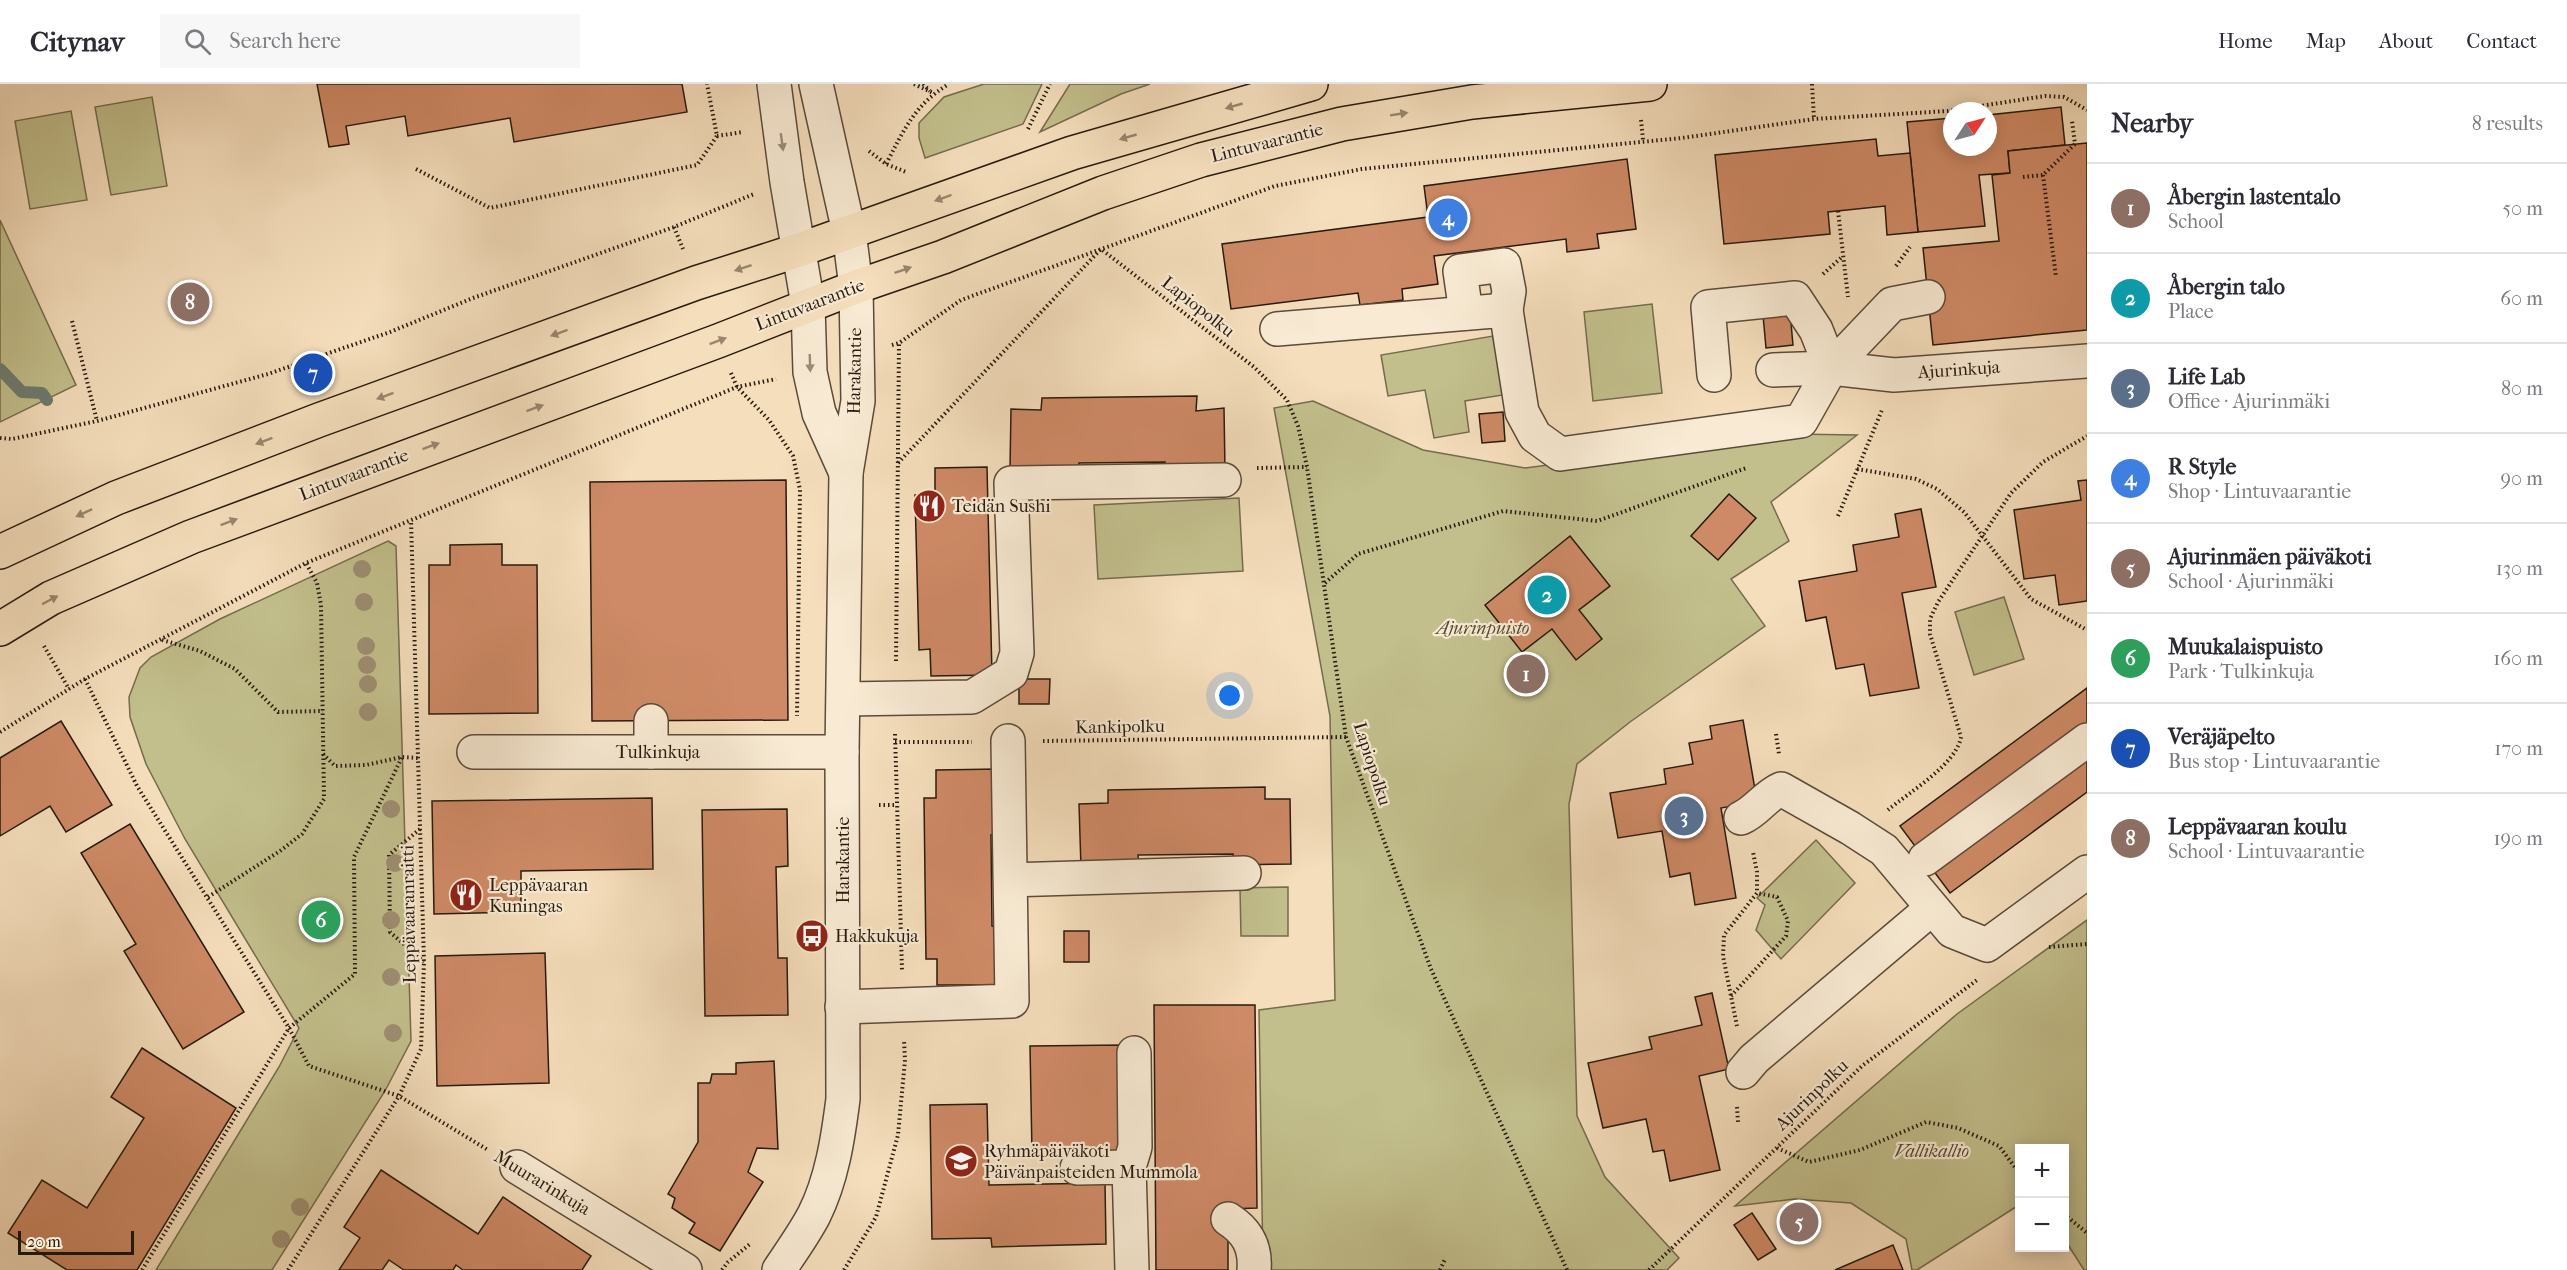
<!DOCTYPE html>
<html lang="en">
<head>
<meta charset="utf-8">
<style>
  :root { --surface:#fff; --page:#f7f7f7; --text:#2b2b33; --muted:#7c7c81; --line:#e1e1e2; --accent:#ea580c }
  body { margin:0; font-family:"IM FELL French Canon",serif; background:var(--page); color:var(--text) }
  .controls { position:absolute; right:18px; bottom:18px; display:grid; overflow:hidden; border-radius:0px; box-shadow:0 3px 15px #0003 }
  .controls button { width:54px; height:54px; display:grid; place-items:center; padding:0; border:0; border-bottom:2px solid var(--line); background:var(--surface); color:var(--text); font:30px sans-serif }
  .compass { position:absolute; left:1943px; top:18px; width:54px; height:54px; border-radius:50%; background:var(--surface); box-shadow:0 3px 15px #0003; rotate:54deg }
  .scale { position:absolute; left:18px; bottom:15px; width:116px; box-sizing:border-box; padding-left:6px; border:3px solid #271a0f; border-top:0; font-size:16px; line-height:21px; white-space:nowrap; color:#271a0f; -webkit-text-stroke:4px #f8ead3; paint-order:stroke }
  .you { position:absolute; left:1230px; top:612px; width:21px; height:21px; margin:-15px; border:4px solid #fff; border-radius:50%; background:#1a73e8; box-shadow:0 0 0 9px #1a73e833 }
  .badge { display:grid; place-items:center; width:39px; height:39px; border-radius:50%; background:var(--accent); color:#fff; font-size:20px; font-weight:700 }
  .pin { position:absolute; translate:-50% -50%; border:3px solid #fff; box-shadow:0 2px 6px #0006 }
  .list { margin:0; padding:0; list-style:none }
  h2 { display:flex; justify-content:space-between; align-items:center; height:78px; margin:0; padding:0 24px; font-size:26px }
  h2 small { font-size:20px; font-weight:400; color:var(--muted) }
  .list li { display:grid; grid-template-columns:39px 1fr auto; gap:18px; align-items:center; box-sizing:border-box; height:90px; padding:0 24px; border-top:2px solid var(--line) }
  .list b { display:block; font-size:22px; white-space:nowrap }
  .list p { margin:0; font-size:20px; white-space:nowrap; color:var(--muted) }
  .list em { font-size:20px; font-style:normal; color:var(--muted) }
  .icon { flex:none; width:33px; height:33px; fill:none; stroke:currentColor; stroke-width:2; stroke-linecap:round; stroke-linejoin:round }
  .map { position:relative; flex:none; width:2087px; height:1186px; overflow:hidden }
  header { display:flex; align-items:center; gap:36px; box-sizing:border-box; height:84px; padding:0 30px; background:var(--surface); border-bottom:2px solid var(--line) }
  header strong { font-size:28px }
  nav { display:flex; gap:33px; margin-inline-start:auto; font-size:21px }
  .search { width:420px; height:54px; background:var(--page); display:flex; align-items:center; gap:15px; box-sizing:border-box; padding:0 21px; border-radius:0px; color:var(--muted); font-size:22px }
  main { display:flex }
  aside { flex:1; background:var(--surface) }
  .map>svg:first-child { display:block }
  .green { fill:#c2bf8c; stroke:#746c4e; stroke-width:1.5 }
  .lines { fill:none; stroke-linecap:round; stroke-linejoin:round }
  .stream { stroke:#6d7b6f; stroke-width:12 }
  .building { fill:#ce8a66; stroke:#271a0f; stroke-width:1.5 }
  .minor-casing { stroke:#5a4b3a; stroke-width:36 }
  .major-casing { stroke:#271a0f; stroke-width:36 }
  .path { stroke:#271a0f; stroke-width:4; stroke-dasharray:1.5 3; stroke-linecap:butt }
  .minor { stroke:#f8ead3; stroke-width:33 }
  .major { stroke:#f5debc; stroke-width:33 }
  .tree { fill:#9e8e71 }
  .oneway { fill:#98866e }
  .oneway2 { fill:#9a8c7b }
  .labels { text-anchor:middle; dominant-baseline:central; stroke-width:4.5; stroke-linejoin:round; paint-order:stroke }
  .street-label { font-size:18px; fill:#271a0f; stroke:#f8ead3 }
  .poi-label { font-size:18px; fill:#271a0f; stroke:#f8ead3; text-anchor:start }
  .park-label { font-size:18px; font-style:italic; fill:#564c34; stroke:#f8ead3 }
</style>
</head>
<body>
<header>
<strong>Citynav</strong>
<div class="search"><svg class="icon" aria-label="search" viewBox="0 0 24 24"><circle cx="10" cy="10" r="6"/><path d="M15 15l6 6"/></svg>Search here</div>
<nav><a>Home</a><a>Map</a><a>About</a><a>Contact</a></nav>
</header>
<main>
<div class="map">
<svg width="2087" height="1186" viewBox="0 0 2087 1186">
  <rect width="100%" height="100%" fill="#f5debc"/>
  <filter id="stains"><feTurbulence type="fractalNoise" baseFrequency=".00333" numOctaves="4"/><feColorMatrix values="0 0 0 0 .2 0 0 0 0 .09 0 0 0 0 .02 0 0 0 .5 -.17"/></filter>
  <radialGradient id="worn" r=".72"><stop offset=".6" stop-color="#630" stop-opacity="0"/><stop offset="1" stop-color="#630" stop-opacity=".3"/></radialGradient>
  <g class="green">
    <path d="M984,0H1042L1023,40L925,74L919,54V39L944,13Z"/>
    <path d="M1070,0H1150L1121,10L1040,48Z"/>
    <path d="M152,13L167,102L111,111L95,23Z"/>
    <path d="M71,27L87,116L30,125L15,37Z"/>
    <path d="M0,136L76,301L0,338Z"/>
    <path d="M1652,220L1662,309L1593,317L1584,228Z"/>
    <path d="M1493,252L1503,311L1465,317L1469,348L1434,354L1425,306L1388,312L1381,271Z"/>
    <path d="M1313,317L1423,366L1525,384L1791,350L1857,351L1771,418L1789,457L1731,495L1765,542L1630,638L1577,680L1569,720L1577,1032L1605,1093L1679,1174L1667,1186H1263L1259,926L1335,916L1330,632L1274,324Z"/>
    <path d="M1239,414L1243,487L1098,495L1094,421Z"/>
    <path d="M388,457L396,462L411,957L385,1007L272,1186H156L279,983L299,944L185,755L146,680L130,633L129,613L140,584L151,573L220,535Z"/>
    <path d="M2004,513L2024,575L1974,591L1955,528Z"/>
    <path d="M1816,756L1855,799L1781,875L1756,846L1765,821L1757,814Z"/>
    <path d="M1288,803V852H1241L1240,804Z"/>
    <path d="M2087,836V1186H2084L2065,1156L2064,1064H2020L2019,1121L1917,1186H1912L1906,1155L1851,1119L1795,1115L1735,1122L1957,930Z"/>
  </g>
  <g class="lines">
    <path class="stream" d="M0,285L22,308L42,309L47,316"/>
  </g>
  <g class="building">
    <path d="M317,0H682L687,28L514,58L510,34L408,52L405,32L346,42L349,60L329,63Z"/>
    <path d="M2061,23L2065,61L2008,67L2010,89L1979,91L1985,142L1918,148L1907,38L1952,34V63H1988V31Z"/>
    <path d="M1876,55L1878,72L1910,69L1918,148L1887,151L1885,122L1828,128L1830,150L1724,160L1715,71Z"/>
    <path d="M2087,59V246L1933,261L1923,164L1999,157L1992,91L2010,89L2008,67Z"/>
    <path d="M1627,75L1636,145L1597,150L1599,164L1567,168L1566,155L1434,172L1438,200L1402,205L1403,216L1360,221L1358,209L1231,225L1222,160L1428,133L1424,102Z"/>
    <path d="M1790,228L1793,261L1766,264L1763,231Z"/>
    <path d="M1197,312L1196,327L1224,324L1225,386L1166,387L1165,378L1079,379V388L1010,385L1011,325L1041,326L1042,314Z"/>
    <path d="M1503,328L1505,357L1482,359L1479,330Z"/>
    <path d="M987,383L992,591L931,592L930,565L919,566L915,411H935V384Z"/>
    <path d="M786,396L788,636L592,637L590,398Z"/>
    <path d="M2087,396V517L2059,521L2055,491L2024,495L2014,426L2081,416L2078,397Z"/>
    <path d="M1729,410L1756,434L1718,476L1691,452Z"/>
    <path d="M1921,425L1936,503L1902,509L1919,604L1870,612L1864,580L1836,585L1826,533L1806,537L1799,497L1857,487L1853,461L1899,453L1895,430Z"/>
    <path d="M1570,452L1610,502L1579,526L1602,555L1576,576L1552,545L1522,568L1485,521Z"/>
    <path d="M502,460V481H537L538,629L429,630V481H450V461Z"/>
    <path d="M1019,595H1050L1049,620H1019Z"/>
    <path d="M2087,604V708L1950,809L1900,742Z"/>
    <path d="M1743,636L1757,717L1721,724L1736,814L1695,821L1690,789L1670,793L1662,747L1618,754L1610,709L1666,700L1664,685L1693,680L1689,659L1712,655L1710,642Z"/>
    <path d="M61,637L112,721L66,748L50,722L0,752V674Z"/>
    <path d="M998,685V751H991L992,842L998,843L999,901H937V875H926L924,714H936V686Z"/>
    <path d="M1265,703V715H1290L1291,780L1233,781V770L1138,771L1139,783L1081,784L1079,720L1108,719V706Z"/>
    <path d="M652,714L653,785L521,787V828L434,830L432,717Z"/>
    <path d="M787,725L788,782L776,783L778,874H787L788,931L705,932L702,726Z"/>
    <path d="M130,740L244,928L183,965L124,867L136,860L81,769Z"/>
    <rect x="1064" y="847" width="25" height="31"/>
    <path d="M545,869L549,999L437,1002L435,872Z"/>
    <path d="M1712,909L1729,985L1699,992L1720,1086L1670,1097L1664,1066L1653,1068L1646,1035L1603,1044L1588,979L1652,965L1649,953L1702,941L1695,913Z"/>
    <path d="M1154,921H1255L1257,1124L1228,1125V1186H1156Z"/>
    <path d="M1123,961L1126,1067L1032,1069L1030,962Z"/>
    <path d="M142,964L236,1024L137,1186H67L8,1149L42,1096L87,1124L144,1034L111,1013Z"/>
    <path d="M774,977L778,1065L757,1064L748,1088L763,1098L720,1167L689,1149L695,1139L672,1124L675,1114L668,1110L698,1058V999H710L712,990H736V979Z"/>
    <path d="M987,1020L989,1101L1105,1099L1106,1160L992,1163L991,1154L932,1155L930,1021Z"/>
    <path d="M381,1086L478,1150L503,1113L591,1172L582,1186H463L456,1181L453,1186H404L389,1176L382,1186H339L360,1154L344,1143Z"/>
    <path d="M1752,1129L1776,1165L1758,1176L1734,1141Z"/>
    <path d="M1893,1161L1903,1186H1835Z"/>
  </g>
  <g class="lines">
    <defs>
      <g id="minor">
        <path d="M774,0L787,98L808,221L810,288L819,329L846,389"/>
        <path d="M1466,229L1460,187L1504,181L1509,207L1506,226"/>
        <path d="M1277,245L1506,226L1522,328L1535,352L1560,370L1801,337L1831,284L1892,220L1928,213"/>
        <path d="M1773,286L1831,284L1894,291L2087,277"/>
        <path d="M1714,291L1708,223L1795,214L1816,246L1831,284"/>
        <path d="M844,615L972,613L1011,589L1017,569L1011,399L1224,396"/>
        <path d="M651,637V668"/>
        <path d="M474,668H842"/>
        <path d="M1741,734C1757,727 1765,712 1781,705L1850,744L1884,766L1952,847L1987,861L2087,788"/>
        <path d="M1925,775L2087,656"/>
        <path d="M1011,796L1244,789"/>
        <path d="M842,923L1012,917L1008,657"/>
        <path d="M1743,988L1754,975L1931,825"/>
        <path d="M517,1083L685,1186"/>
        <path d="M1129,1083L1135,1063L1134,969"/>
        <path d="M1077,1084L1129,1083L1132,1186"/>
        <path d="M1228,1135C1247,1147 1256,1163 1254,1186"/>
        <path d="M779,1186C791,1168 804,1150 814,1131C832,1095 838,1054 843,1015L842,668L846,389L858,317L856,203L849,148L816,0"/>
      </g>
      <g id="major">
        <path d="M0,468L116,414L319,336L696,199L799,166L1072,69L1311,0"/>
        <path d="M0,545L51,514L191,453L718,257L856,203L943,173L1103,109L1201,76L1342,40L1472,18L1650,0"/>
      </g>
    </defs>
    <use href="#minor" class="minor-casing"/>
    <use href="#major" class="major-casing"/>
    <g class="path">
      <path d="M914,0L933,9"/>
      <path d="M923,0L930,7"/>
      <path d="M1812,0L1814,35"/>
      <path d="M1641,36L1643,56"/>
      <path d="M1028,45L1050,0"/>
      <path d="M717,52L743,48"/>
      <path d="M869,67L886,80L906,88"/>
      <path d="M886,80C904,46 915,20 949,0"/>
      <path d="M416,85L490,124L697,81L717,52L707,0"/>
      <path d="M2043,91L2056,193"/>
      <path d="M2023,93L2043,91L2075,60L2072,37"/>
      <path d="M1838,127L1848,213"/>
      <path d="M674,143L683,165"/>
      <path d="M1896,182L1910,163"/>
      <path d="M1823,190L1842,173"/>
      <path d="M72,237L97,337"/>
      <path d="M892,261L899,259L961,216L1275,102L1362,85L1682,54L1814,35L1948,27L2045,12L2064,13L2087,26"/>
      <path d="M731,289L737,303L769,336L793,372L800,406L797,632"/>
      <path d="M0,354L12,355L97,337L268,290L390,248L473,214L674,143L754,110"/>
      <path d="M898,379L1101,165L1254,283L1287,316L1298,342L1307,383L1346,653L1431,885L1567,1186"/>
      <path d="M1257,384L1307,383"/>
      <path d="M1857,385L1916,395L1937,405L1964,428L2031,515L2087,546"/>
      <path d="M1838,432L1882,326"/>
      <path d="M1325,499L1358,470L1503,427L1597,437L1746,384"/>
      <path d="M162,556L200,567L235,585L278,628L323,627"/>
      <path d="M44,562L69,605"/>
      <path d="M896,577L899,259"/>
      <path d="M85,595L137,702L289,944L309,982L399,1012L488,1066"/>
      <path d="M0,648L85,595L306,479L737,303L776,295"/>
      <path d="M895,650L902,886"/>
      <path d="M1776,650L1779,670"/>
      <path d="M1043,657L1346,653"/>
      <path d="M895,658H972"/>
      <path d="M323,670L335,682L366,681L402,673L418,674"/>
      <path d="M879,721H897"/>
      <path d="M1888,726C1909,708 1956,681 1961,653L1930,550V535L1938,518L2011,409L2043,378L2087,352"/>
      <path d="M420,745L389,771L390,848L424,878"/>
      <path d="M208,813L280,767L302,750L324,715L321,521L317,499L306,479"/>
      <path d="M2049,863L2087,860"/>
      <path d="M1731,912L1786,852L1788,837L1777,813L1757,809"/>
      <path d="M1737,942L1723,872L1724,851L1757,809V788L1753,768"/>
      <path d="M1737,1023L1738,1038"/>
      <path d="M1777,1064L1809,1078L1860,1066L1926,1038L1958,1044L1999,1062L2020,1090"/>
      <path d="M2064,1130L2087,1149"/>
      <path d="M142,1186L289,944L355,890L354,773L402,673"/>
      <path d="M288,1186L399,1012L421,965L424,878L411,436"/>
      <path d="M722,1186L728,1178L750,1160"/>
      <path d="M844,1186L876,1133L898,1051L905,976L904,956"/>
      <path d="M1440,1186L1445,1175"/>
      <path d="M1649,1186L1862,982L1977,896"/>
    </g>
    <use href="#minor" class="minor"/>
    <use href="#major" class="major"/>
  </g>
  <g class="tree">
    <circle cx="362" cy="485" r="9"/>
    <circle cx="364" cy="518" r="9"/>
    <circle cx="366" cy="562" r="9"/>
    <circle cx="367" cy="581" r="9"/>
    <circle cx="368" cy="600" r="9"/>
    <circle cx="368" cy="628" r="9"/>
    <circle cx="391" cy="725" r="9"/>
    <circle cx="395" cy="779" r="9"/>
    <circle cx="391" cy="836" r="9"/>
    <circle cx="391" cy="893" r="9"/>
    <circle cx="393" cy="949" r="9"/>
    <circle cx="300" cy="1123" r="9"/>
    <circle cx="281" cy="1155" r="9"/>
  </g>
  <defs><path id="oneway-solid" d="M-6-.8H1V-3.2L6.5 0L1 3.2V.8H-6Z" transform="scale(1.5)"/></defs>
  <g class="oneway">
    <use href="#oneway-solid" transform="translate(1234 22) rotate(164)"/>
    <use href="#oneway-solid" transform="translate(1399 30) rotate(-9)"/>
    <use href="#oneway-solid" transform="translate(1128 53) rotate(164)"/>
    <use href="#oneway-solid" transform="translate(943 114) rotate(160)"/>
    <use href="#oneway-solid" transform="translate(743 184) rotate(162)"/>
    <use href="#oneway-solid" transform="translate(903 186) rotate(-19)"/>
    <use href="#oneway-solid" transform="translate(559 249) rotate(160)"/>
    <use href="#oneway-solid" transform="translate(718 257) rotate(-21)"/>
    <use href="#oneway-solid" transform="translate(385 312) rotate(160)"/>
    <use href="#oneway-solid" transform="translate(535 324) rotate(-20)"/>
    <use href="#oneway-solid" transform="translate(264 357) rotate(159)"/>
    <use href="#oneway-solid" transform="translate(431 362) rotate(-20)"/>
    <use href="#oneway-solid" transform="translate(84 429) rotate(155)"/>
    <use href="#oneway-solid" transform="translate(229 438) rotate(-21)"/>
    <use href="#oneway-solid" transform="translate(50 516) rotate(-28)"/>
  </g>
  <g class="oneway2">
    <use href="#oneway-solid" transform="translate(782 58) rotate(82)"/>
    <use href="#oneway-solid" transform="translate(810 279) rotate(88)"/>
  </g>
  <defs>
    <symbol id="restaurant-disc" viewBox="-11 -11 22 22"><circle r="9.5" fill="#8f2418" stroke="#f8ead3"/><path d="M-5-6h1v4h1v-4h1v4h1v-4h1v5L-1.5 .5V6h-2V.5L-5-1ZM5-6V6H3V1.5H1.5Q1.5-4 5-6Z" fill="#fff"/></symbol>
    <symbol id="bus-disc" viewBox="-11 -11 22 22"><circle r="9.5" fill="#8f2418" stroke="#f8ead3"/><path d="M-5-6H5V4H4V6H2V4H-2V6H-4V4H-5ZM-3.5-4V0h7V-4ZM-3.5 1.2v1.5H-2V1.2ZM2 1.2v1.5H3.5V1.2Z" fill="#fff"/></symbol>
    <symbol id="school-disc" viewBox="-11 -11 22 22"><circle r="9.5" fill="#8f2418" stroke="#f8ead3"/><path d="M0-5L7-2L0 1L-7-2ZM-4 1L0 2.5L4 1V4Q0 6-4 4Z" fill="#fff"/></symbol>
  </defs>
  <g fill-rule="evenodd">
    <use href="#restaurant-disc" x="910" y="403" width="38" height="38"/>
    <use href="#restaurant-disc" x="447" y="792" width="38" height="38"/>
    <use href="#bus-disc" x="793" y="833" width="38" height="38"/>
    <use href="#school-disc" x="942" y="1058" width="38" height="38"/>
  </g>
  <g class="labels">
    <g class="street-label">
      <text transform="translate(1267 59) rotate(-14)">Lintuvaarantie</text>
      <text transform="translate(810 221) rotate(-21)">Lintuvaarantie</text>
      <text transform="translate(1198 223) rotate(38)">Lapiopolku</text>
      <text transform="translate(1959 286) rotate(-4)">Ajurinkuja</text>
      <text transform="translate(855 287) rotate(-89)">Harakantie</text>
      <text transform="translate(354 391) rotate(-21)">Lintuvaarantie</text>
      <text transform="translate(1120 643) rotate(-1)">Kankipolku</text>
      <text x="658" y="668">Tulkinkuja</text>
      <text transform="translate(1372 680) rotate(72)">Lapiopolku</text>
      <text transform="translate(843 776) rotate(-90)">Harakantie</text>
      <text transform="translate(409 830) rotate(-91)">Leppävaaranraitti</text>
      <text transform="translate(1812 1011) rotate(-44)">Ajurinpolku</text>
      <text transform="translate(542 1099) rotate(31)">Muurarinkuja</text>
    </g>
    <g class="poi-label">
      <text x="952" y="422">Teidän Sushi</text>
      <text x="489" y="801">Leppävaaran<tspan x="489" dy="21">Kuningas</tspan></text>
      <text x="835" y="852">Hakkukuja</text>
      <text x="984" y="1067">Ryhmäpäiväkoti<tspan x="984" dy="21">Päivänpaisteiden Mummola</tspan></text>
    </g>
    <g class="park-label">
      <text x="1483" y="544">Ajurinpuisto</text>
      <text x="1932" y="1067">Vallikallio</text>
    </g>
  </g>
  <rect width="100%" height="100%" filter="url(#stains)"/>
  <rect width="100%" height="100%" fill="url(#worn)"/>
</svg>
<div class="controls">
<button>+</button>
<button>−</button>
</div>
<svg class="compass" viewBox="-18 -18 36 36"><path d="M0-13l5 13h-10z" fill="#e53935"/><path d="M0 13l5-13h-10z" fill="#7c7c81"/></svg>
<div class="scale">20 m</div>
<div class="you"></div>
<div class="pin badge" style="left:1526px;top:590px;background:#8d6e63">1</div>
<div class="pin badge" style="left:1547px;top:511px;background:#0f9aa8">2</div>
<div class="pin badge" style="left:1684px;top:732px;background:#5c6f8a">3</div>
<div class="pin badge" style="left:1448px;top:134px;background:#3f7fe0">4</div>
<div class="pin badge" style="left:1799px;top:1138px;background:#8d6e63">5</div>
<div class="pin badge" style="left:321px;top:836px;background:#2e9e5b">6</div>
<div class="pin badge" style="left:313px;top:289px;background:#1a4fb4">7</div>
<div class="pin badge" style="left:190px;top:218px;background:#8d6e63">8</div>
</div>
<aside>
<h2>Nearby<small>8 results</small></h2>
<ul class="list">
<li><span class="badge" style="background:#8d6e63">1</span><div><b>Åbergin lastentalo</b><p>School</p></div><em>50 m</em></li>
<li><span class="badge" style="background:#0f9aa8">2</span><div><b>Åbergin talo</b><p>Place</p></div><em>60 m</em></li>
<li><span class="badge" style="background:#5c6f8a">3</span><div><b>Life Lab</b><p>Office · Ajurinmäki</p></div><em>80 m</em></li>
<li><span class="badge" style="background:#3f7fe0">4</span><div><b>R Style</b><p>Shop · Lintuvaarantie</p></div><em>90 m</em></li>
<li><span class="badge" style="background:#8d6e63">5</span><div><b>Ajurinmäen päiväkoti</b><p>School · Ajurinmäki</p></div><em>130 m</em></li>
<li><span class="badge" style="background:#2e9e5b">6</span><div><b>Muukalaispuisto</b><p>Park · Tulkinkuja</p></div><em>160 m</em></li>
<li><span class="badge" style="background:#1a4fb4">7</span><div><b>Veräjäpelto</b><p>Bus stop · Lintuvaarantie</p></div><em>170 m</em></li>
<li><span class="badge" style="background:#8d6e63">8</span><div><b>Leppävaaran koulu</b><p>School · Lintuvaarantie</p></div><em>190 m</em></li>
</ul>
</aside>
</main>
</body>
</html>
